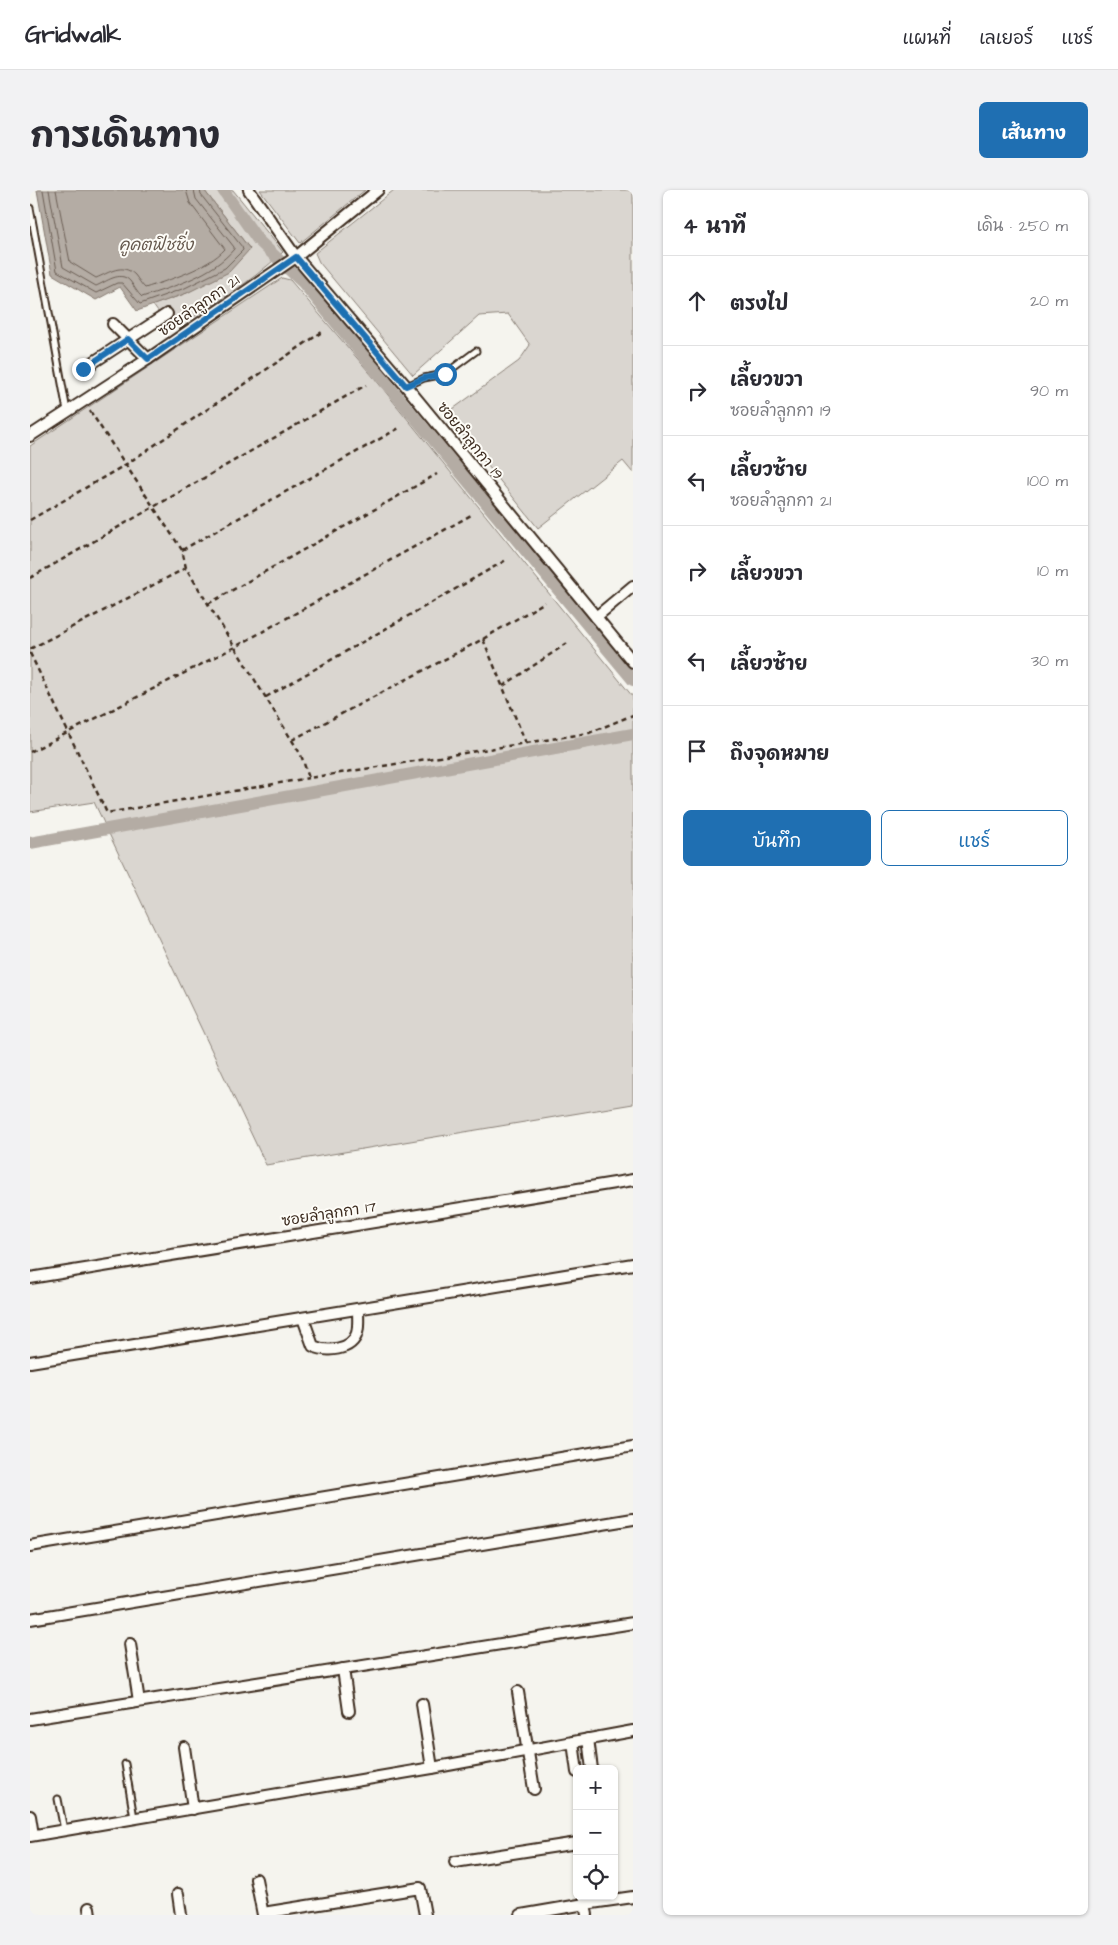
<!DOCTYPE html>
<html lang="th">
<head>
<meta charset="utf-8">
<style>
  :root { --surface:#fff; --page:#f2f2f3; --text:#2b2b33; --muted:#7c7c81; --line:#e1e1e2; --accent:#1f6fb2 }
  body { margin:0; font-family:"Architects Daughter","Playpen Sans Thai",sans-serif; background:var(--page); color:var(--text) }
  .controls { position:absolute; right:15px; bottom:15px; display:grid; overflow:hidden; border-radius:8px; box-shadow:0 1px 4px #0004 }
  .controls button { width:45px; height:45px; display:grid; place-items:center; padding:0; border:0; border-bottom:1px solid var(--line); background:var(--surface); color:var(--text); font:25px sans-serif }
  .stop { position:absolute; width:15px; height:15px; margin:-11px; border:4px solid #1f6fb2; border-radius:50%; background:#fff }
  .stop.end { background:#1f6fb2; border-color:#fff; box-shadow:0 1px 5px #0008 }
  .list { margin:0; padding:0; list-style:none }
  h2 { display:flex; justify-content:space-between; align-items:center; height:65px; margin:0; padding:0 20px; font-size:21px }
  h2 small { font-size:16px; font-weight:400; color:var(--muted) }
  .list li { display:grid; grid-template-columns:32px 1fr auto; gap:15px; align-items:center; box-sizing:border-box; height:90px; padding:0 20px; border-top:1px solid var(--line) }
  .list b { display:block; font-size:19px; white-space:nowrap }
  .list p { margin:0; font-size:16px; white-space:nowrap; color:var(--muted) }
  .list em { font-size:16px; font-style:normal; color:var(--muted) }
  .actions { display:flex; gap:10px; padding:15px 20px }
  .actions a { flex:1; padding:11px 0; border:1px solid var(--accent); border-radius:8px; text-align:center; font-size:18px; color:var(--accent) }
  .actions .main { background:var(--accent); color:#fff }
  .icon { flex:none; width:28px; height:28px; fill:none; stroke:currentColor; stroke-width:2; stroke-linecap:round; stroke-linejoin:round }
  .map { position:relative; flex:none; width:603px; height:1725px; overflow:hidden; border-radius:8px }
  header { display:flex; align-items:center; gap:30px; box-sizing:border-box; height:70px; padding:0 25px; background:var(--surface); border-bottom:1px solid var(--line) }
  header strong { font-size:24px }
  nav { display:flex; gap:28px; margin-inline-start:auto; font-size:18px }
  .intro { display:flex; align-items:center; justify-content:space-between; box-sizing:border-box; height:120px; padding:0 30px }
  h1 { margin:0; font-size:35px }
  .button { padding:12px 22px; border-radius:8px; background:var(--accent); color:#fff; font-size:18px; font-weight:700 }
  main { display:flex; gap:30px; padding:0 30px }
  aside { flex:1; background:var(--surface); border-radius:8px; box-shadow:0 1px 4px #0004 }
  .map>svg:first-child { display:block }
  .green { fill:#dad6d0; stroke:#8a8077 }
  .water { fill:#b4aca4; stroke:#84786e }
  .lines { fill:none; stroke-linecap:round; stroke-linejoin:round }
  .shore { stroke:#6b5e54; stroke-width:1 }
  .canal { stroke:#b4aca4; stroke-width:12 }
  .service-casing { stroke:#3b2a1e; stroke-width:9 }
  .minor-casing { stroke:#3b2a1e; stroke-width:14 }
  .path { stroke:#3b2a1e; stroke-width:2.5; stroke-dasharray:5 4; stroke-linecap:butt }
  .service { stroke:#fdfcf7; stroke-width:5 }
  .minor { stroke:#fdfcf7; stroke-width:10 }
  .route { stroke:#1f6fb2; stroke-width:6 }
  .labels { text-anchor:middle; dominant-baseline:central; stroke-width:4; stroke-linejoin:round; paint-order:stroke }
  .street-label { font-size:15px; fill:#3b2a1e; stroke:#fdfcf7 }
  .water-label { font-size:16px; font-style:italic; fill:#65584d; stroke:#fdfcf7 }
</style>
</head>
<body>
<header>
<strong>Gridwalk</strong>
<nav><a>แผนที่</a><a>เลเยอร์</a><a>แชร์</a></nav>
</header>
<div class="intro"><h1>การเดินทาง</h1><a class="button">เส้นทาง</a></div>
<main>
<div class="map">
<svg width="603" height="1725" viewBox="0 0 603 1725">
  <rect width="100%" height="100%" fill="#f5f4ee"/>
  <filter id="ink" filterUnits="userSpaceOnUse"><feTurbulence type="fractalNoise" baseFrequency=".02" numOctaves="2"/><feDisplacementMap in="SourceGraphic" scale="10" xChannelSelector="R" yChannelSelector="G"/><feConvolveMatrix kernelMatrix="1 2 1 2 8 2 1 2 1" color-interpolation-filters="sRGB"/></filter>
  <g filter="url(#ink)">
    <g class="green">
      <path d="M174,0H203L253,62C220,93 180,118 141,140L123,115L157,103L220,59Z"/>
      <path d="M230,0H335L270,53Z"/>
      <path d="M364,0H603V283L593,271L508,338L416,224L489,171L500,155L478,124L449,126L383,185L289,72L285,63Z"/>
      <path d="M252,88L260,90L345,189L603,507V914L236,975L64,612L0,622V256Z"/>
    </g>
    <path class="water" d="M7,0H174L220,59L199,82L157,103L107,121L90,97L66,110L22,84Z"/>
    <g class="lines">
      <g class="shore">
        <path d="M13,0L27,81L66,103L87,93H92L110,114L155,98L195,78L213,60L212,57L171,5L170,0"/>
        <path d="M19,0L33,77L66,96C76,92 90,80 100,91C104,96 107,103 112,107C145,96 182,85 204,59V57L166,9L164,0"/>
        <path d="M26,0L40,72L66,88C79,83 92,72 105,85C108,89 111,94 115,98C139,90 178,78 195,59L160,13L156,0"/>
      </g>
      <g class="canal">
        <path d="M193,0L228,50L273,93L603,490"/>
        <path d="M0,653L603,544"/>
      </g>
      <defs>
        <g id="service">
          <path d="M0,18L37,221"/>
          <path d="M377,196L394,188L415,184L446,161"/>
          <path d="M95,1574L104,1628"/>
          <path d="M28,1609L34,1640"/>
        </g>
        <g id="minor">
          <path d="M219,0L266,67L376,196L603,472"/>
          <path d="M83,134L118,169"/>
          <path d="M53,179L137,124"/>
          <path d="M0,246L118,169L266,67L348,0"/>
          <path d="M566,427L603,396"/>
          <path d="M0,1088L603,990"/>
          <path d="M273,1128L283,1156C296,1162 322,1161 327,1143C329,1136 328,1127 328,1119"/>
          <path d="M0,1172L603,1074"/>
          <path d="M0,1356L603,1256"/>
          <path d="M0,1429L603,1329"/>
          <path d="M100,1454L109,1511"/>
          <path d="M313,1479L319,1521"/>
          <path d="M488,1502L504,1599"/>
          <path d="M392,1514L402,1578"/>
          <path d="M0,1529L603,1433"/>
          <path d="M558,1549L562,1579"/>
          <path d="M543,1552L547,1582"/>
          <path d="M154,1557L163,1619"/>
          <path d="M0,1626L3,1645"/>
          <path d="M0,1646L402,1578L603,1541"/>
          <path d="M425,1672L547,1653"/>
          <path d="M226,1689L233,1725"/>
          <path d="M148,1704L151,1725"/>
          <path d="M555,1706V1714L603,1707"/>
          <path d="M59,1718L60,1725"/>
          <path d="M233,1723L390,1698L395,1725"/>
          <path d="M491,1725L555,1714L557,1725"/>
        </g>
      </defs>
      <use href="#service" class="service-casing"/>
      <use href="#minor" class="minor-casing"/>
      <g class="path">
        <path d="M60,221L152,360L156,378L271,565L279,588L496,553L453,449L262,550"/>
        <path d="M0,330L95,275L292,142"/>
        <path d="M152,360L371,237"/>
        <path d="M0,388L336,195"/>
        <path d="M178,414L407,284"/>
        <path d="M453,449L515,412"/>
        <path d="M0,459L156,378"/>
        <path d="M0,463L77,623L279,588"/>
        <path d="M473,496L539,452"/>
        <path d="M236,507L478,369"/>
        <path d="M496,553L559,543L603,525"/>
        <path d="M0,562L205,457L443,324"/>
      </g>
      <use href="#service" class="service"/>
      <use href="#minor" class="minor"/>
    </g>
  </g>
  <g class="lines" filter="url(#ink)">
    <path class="route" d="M53,179L98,149L118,169L266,67L376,196L394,188L415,184"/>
  </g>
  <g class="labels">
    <g class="street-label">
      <text transform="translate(169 116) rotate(-35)">ซอยลำลูกกา 21</text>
      <text transform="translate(440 251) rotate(51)">ซอยลำลูกกา 19</text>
      <text transform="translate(299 1024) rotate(-9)">ซอยลำลูกกา 17</text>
    </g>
    <g class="water-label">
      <text x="126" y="55">คูคตฟิชชิ่ง</text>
    </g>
  </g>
</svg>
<div class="controls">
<button>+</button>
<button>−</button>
<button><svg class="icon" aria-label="locate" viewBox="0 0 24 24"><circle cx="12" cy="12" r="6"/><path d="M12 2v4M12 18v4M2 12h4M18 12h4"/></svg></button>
</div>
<div class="stop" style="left:415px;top:184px"></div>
<div class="stop end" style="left:53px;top:179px"></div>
</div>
<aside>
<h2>4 นาที<small>เดิน · 250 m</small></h2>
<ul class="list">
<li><svg class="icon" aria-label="ahead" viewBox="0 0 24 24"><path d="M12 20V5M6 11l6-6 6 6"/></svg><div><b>ตรงไป</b></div><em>20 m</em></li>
<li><svg class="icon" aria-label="right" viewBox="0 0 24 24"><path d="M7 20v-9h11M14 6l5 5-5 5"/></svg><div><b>เลี้ยวขวา</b><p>ซอยลำลูกกา 19</p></div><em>90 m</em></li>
<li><svg class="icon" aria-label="left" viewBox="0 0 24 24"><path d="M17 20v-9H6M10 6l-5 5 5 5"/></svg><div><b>เลี้ยวซ้าย</b><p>ซอยลำลูกกา 21</p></div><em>100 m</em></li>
<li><svg class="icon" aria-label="right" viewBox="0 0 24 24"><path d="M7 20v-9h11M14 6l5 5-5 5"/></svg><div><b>เลี้ยวขวา</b></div><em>10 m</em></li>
<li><svg class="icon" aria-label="left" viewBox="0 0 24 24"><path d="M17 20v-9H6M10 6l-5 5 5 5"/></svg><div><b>เลี้ยวซ้าย</b></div><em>30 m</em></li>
<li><svg class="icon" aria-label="arrive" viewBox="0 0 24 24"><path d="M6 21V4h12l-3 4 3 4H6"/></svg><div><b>ถึงจุดหมาย</b></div></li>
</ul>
<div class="actions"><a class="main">บันทึก</a><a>แชร์</a></div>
</aside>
</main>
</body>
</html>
